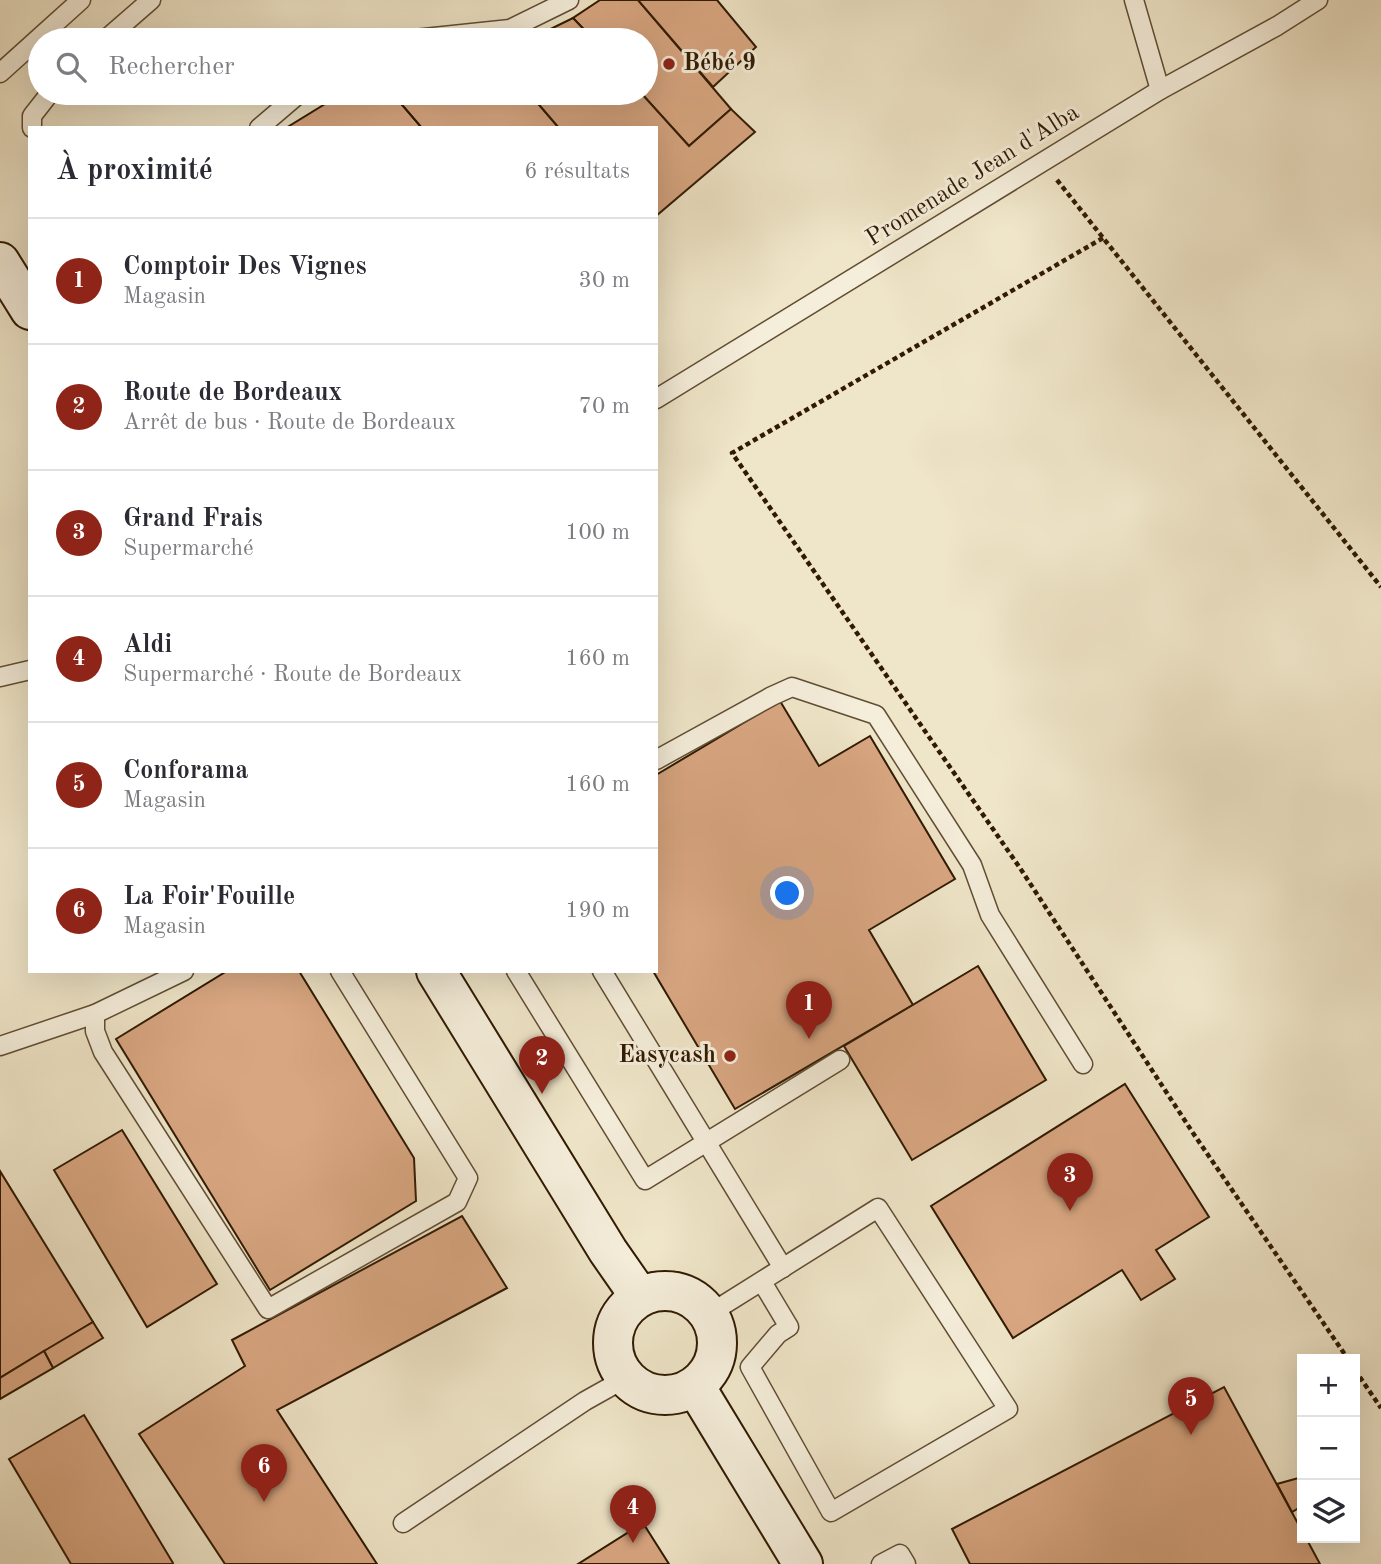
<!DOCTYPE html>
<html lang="fr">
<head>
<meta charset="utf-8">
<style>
  :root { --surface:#fff; --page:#f7f7f7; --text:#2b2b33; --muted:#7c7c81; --line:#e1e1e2; --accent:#8f2418 }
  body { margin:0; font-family:"Old Standard TT",serif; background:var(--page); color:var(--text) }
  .controls { position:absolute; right:21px; bottom:21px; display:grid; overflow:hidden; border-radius:0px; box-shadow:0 7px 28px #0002 }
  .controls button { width:63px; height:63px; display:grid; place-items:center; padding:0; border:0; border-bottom:2px solid var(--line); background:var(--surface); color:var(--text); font:35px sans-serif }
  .you { position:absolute; left:788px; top:894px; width:24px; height:24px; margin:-18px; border:5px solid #fff; border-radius:50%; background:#1a73e8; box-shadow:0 0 0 10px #1a73e833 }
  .badge { display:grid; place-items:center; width:46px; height:46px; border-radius:50%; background:var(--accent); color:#fff; font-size:23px; font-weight:700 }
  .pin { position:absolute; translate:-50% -58px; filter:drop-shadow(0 2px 4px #0008) }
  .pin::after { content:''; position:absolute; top:37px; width:24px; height:21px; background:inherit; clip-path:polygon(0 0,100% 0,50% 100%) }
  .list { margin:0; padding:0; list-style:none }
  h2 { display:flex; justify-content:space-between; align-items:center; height:91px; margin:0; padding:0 28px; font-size:30px }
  h2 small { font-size:23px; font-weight:400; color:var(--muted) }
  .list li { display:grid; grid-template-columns:46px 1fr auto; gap:21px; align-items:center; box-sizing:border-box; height:126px; padding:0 28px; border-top:2px solid var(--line) }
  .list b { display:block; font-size:26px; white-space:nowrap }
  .list p { margin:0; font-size:23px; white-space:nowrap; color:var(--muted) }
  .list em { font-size:23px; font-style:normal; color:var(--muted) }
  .icon { flex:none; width:38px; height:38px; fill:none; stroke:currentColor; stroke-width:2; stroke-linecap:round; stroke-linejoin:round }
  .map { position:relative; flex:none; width:1381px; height:1564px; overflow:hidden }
  .search { position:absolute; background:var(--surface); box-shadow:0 7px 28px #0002; left:28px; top:28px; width:630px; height:77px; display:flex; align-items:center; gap:18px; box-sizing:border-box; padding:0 24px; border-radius:38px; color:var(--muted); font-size:26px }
  .panel { position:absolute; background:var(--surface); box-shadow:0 7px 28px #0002; left:28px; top:126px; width:630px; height:847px; border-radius:0px }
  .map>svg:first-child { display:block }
  .building { fill:#d8a681; stroke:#301a02; stroke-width:2 }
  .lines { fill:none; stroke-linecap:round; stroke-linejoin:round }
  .lane-casing { stroke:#604d34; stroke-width:21 }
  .secondary-casing { stroke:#301a02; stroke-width:42 }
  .path { stroke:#301a02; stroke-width:4.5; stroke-dasharray:5 3.5; stroke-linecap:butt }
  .lane { stroke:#f5eedb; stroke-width:18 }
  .secondary { stroke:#f5eedb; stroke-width:38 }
  .poi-dot { fill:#8f2418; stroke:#f5eedb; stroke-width:2.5 }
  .labels { text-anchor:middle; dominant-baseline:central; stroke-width:6; stroke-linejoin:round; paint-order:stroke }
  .poi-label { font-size:24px; font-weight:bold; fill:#301a02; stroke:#f5eedb; text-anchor:start }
  .street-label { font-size:24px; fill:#301a02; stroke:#f5eedb }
</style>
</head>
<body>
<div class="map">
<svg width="1381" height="1564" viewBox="0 0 1381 1564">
  <rect width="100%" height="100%" fill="#efe5c8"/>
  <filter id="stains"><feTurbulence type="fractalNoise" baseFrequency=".00286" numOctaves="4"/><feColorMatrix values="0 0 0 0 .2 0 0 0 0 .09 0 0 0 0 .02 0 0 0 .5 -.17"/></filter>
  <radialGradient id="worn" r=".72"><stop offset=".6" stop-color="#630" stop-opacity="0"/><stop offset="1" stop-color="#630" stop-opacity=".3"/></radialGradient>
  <g class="building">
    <path d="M600,0H638L731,109L689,146L641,93H646V40H594L573,18Z"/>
    <path d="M638,0H717L756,47L713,87Z"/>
    <path d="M573,18L594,40H528Z"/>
    <path d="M343,93H392L422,128H286Z"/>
    <path d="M392,93H529L559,128H422Z"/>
    <path d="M529,93H641L689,146L731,109L755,132L656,216V128H559Z"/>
    <path d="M780,701L819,766L870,736L955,879L869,930L913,1005L735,1109L653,971H656V775Z"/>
    <path d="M978,966L1046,1080L912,1160L844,1046Z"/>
    <path d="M227,971H299L414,1158L416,1201L270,1290L116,1039Z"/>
    <path d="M1125,1084L1209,1217L1156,1250L1175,1279L1141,1300L1122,1270L1013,1338L931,1206Z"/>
    <path d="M122,1130L217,1284L147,1327L54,1170Z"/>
    <path d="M0,1171L93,1322L0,1378Z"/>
    <path d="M462,1216L507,1288L277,1410L377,1564H225L139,1434L245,1366L232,1340Z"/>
    <path d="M93,1322L103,1338L53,1368L44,1351Z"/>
    <path d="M44,1351L53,1368L0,1399V1378Z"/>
    <path d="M1224,1387L1302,1531V1538H1306L1320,1564H970L952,1529Z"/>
    <path d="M84,1415L173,1563L172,1564H71L9,1459Z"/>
    <path d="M1302,1477V1506L1292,1512L1277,1484Z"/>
    <path d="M643,1523L669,1564H578Z"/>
  </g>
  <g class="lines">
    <defs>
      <g id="lane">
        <path d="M1134,0L1160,90"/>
        <path d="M105,40L151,0"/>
        <path d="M405,40L510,29L569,0"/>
        <path d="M0,73L81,0"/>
        <path d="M32,128V116L50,93"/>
        <path d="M259,128L300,93"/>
        <path d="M656,399L1160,90L1277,26L1318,0"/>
        <path d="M0,677L30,670"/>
        <path d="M656,760L772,696L792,687L876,715L972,865L990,915L1083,1064"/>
        <path d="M516,971L645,1180L840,1060"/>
        <path d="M602,971L783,1268"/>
        <path d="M95,1014V1031L103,1052L268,1309L457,1202L468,1178L340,971"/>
        <path d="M0,1046L95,1014L184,971"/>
        <path d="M709,1314L878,1208L1008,1409L831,1512L750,1367L778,1334L789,1327L762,1282"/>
        <path d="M403,1523L585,1401L626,1378"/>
        <path d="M881,1564L900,1554L906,1564"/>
      </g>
      <g id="secondary">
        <path d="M0,262L30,310"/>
        <path d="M436,971L608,1251L640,1297"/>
        <circle cx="665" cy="1343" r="52"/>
        <path d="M695,1386L803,1564"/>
      </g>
    </defs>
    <use href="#lane" class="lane-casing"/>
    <use href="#secondary" class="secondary-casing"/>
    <g class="path">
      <path d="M1057,180L1381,587"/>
      <path d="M1103,238L732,453L1020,868L1193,1133L1348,1359"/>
      <path d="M1355,1370L1381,1408"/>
    </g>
    <use href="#lane" class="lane"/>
    <use href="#secondary" class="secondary"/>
  </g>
  <g class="poi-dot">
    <circle cx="669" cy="64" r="7"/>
    <circle cx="730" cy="1056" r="7"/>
  </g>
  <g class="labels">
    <g class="poi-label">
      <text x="683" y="64">Bébé 9</text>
      <text x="716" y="1056" text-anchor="end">Easycash</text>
    </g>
    <g class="street-label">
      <text transform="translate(973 176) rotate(-32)">Promenade Jean d'Alba</text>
    </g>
  </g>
  <rect width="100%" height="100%" filter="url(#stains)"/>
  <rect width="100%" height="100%" fill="url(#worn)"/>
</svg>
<div class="controls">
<button>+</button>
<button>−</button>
<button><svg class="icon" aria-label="layers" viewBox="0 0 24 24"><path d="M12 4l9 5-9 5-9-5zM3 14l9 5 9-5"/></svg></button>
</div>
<div class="you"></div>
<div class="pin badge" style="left:809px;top:1039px">1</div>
<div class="pin badge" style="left:542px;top:1094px">2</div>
<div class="pin badge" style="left:1070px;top:1211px">3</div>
<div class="pin badge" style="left:633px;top:1543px">4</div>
<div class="pin badge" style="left:1191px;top:1435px">5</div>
<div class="pin badge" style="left:264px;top:1502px">6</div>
<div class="search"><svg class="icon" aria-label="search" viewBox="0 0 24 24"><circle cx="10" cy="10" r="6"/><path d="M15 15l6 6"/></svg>Rechercher</div>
<section class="panel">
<h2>À proximité<small>6 résultats</small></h2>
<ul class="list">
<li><span class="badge">1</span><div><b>Comptoir Des Vignes</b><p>Magasin</p></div><em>30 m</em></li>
<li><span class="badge">2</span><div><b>Route de Bordeaux</b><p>Arrêt de bus · Route de Bordeaux</p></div><em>70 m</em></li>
<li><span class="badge">3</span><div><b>Grand Frais</b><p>Supermarché</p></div><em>100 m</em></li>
<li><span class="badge">4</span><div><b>Aldi</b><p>Supermarché · Route de Bordeaux</p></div><em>160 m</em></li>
<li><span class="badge">5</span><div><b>Conforama</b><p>Magasin</p></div><em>160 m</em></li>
<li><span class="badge">6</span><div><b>La Foir'Fouille</b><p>Magasin</p></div><em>190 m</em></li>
</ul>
</section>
</div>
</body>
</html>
